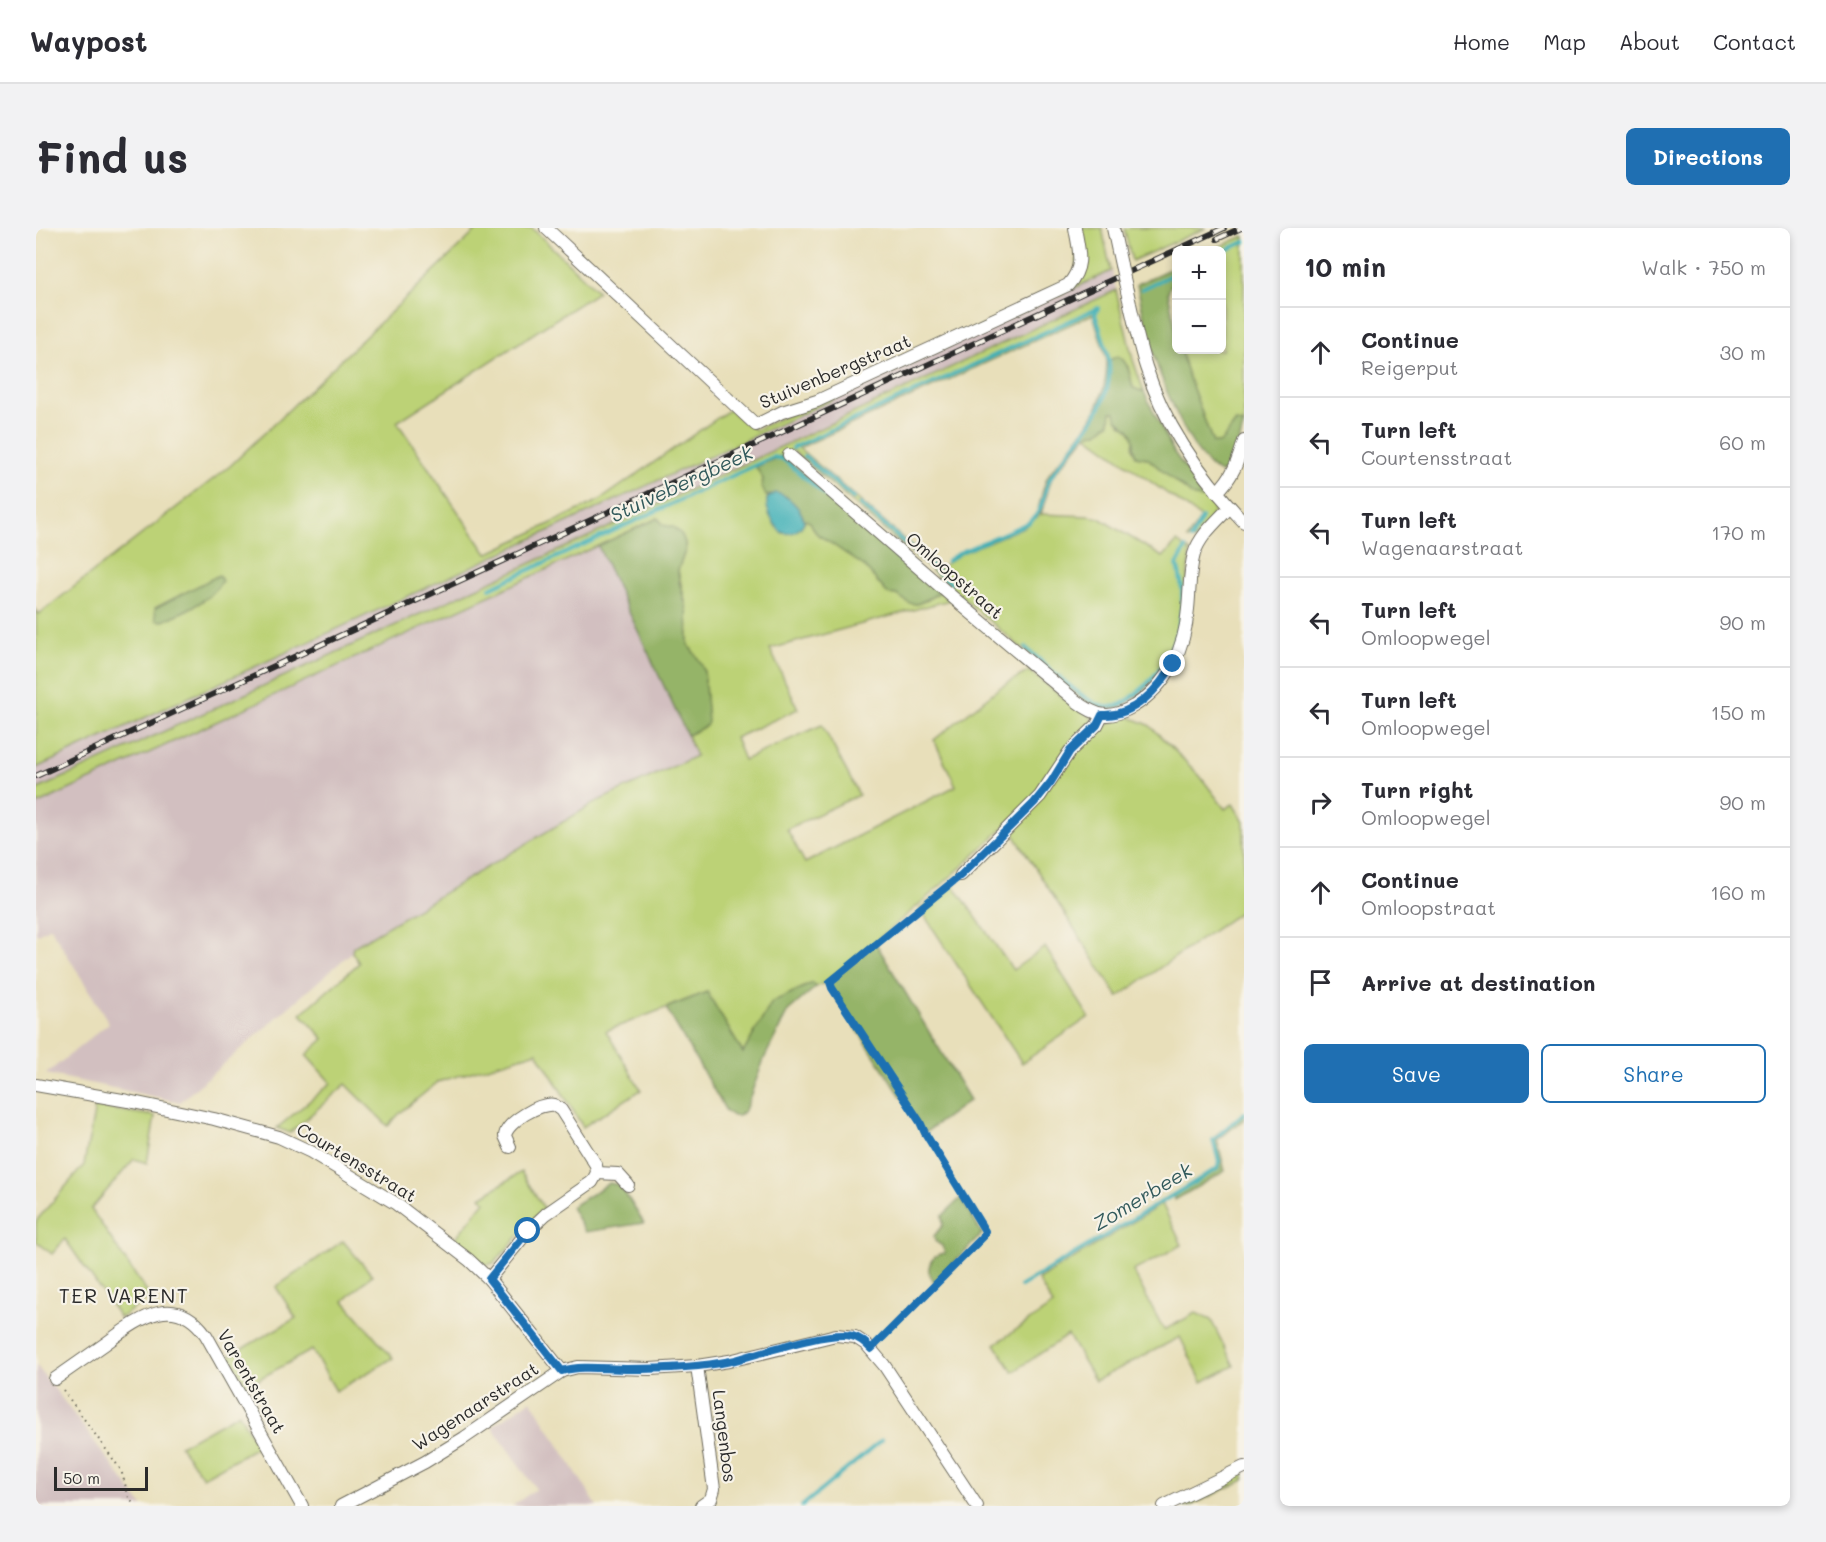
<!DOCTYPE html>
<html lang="en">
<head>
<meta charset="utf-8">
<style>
  :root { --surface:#fff; --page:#f2f2f3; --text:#2b2b33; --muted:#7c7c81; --line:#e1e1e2; --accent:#1f6fb2 }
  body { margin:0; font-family:Mali,sans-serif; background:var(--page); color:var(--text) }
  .controls { position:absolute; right:18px; top:18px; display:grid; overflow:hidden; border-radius:9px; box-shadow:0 3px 9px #0003 }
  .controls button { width:54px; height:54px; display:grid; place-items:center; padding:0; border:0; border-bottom:2px solid var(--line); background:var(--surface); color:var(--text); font:30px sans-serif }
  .scale { position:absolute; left:18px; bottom:15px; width:94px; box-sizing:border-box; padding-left:6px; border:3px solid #2b2b2b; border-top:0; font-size:16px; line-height:21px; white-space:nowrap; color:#2b2b2b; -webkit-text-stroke:4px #f7f3e8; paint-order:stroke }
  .stop { position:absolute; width:18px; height:18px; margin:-14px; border:4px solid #1f6fb2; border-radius:50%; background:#fff }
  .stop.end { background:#1f6fb2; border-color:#fff; box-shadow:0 2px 6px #0008 }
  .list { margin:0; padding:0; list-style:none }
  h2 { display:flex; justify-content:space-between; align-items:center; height:78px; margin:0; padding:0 24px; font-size:26px }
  h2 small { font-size:20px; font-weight:400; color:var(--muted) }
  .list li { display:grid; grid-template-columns:39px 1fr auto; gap:18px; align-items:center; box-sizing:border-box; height:90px; padding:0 24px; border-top:2px solid var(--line) }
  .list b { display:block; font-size:22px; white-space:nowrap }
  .list p { margin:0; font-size:20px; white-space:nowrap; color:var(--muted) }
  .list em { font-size:20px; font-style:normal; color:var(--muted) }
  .actions { display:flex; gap:12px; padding:18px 24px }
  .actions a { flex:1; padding:14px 0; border:2px solid var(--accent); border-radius:9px; text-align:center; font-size:21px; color:var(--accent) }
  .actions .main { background:var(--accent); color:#fff }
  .icon { flex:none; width:33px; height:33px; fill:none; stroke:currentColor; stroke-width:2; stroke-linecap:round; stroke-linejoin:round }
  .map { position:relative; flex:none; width:1208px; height:1278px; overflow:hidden; border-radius:9px }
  header { display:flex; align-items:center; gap:36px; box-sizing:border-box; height:84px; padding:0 30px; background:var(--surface); border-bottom:2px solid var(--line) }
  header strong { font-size:28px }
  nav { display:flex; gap:33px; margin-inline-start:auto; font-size:21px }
  .intro { display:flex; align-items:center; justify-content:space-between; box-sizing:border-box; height:144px; padding:0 36px }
  h1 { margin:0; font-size:42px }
  .button { padding:15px 27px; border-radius:9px; background:var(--accent); color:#fff; font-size:21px; font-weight:700 }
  main { display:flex; gap:36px; padding:0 36px }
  aside { flex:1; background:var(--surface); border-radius:9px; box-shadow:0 3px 9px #0003 }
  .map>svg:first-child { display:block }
  .industrial { fill:#d2bfc0 }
  .green { fill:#bcd276; stroke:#747e50; stroke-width:1.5 }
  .forest { fill:#95b467; stroke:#607049; stroke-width:1.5 }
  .water { fill:#40b0b7; stroke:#366e71; stroke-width:1.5 }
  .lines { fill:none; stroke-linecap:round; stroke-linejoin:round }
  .stream { stroke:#40b0b7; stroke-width:4 }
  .minor-casing { stroke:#6d6a5d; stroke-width:14 }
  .path { stroke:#6d6a5d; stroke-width:2; stroke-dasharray:1.5 4.5; stroke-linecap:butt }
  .minor { stroke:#fff; stroke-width:12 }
  .rail-casing { stroke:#2b2b2b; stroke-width:6 }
  .rail { stroke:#f7f3e8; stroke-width:4; stroke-dasharray:11; stroke-linecap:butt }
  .minor-bridge-casing { stroke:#6d6a5d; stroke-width:14; stroke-linecap:butt }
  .minor-bridge { stroke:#fff; stroke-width:12 }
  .route { stroke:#1f6fb2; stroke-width:8 }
  .labels { text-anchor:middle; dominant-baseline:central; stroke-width:4.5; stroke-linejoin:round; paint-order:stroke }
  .street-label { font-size:18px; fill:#2b2b2b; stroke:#f7f3e8 }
  .water-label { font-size:20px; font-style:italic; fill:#325a5c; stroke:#f7f3e8 }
  .neighbourhood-label { font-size:20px; letter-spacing:1.5px; fill:#2b2b2b; stroke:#f7f3e8 }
</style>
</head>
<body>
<header>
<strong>Waypost</strong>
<nav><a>Home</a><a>Map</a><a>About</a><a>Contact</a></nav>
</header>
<div class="intro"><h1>Find us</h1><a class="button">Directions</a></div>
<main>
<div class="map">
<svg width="1208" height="1278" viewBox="0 0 1208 1278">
  <rect width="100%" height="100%" fill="#f7f3e8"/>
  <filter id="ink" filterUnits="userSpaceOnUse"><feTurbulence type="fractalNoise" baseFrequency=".0167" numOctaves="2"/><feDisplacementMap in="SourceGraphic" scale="12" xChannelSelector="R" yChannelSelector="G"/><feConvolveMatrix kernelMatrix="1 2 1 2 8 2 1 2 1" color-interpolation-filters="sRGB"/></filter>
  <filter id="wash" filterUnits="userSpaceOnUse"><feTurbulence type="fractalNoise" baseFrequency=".008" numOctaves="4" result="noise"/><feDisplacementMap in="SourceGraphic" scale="24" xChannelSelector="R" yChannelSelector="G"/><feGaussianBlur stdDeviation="1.35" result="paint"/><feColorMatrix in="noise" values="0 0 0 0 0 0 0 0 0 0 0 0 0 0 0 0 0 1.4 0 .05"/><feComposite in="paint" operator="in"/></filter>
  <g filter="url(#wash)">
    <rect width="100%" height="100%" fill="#e8dfba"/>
    <g class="industrial">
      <path d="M1076,43L1081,67L0,566V538Z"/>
      <path d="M562,318L660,528L562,573L317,719L316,724L144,874L10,846L73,795L14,699L0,707V577Z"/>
      <path d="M0,1137L21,1164L107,1278H5L0,1270Z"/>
      <path d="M495,1172L561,1278H476L500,1261L456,1199Z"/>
    </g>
    <g class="green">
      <path d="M443,0H496L562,64L361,194L451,326L564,272L693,182L719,202L1040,55L1042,0H1066L1075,43L0,540V382L3,386L194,238Z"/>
      <path d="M1088,0H1170L1096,33Z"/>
      <path d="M1208,8V196L1200,194L1184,215H1177L1149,139L1145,122H1186V22H1176Z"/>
      <path d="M1080,62L1097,132L1108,164L1097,160L1092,138L1075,132L1071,133L1057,86L763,220L902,341L926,325L990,298L1005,286L1053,288L1063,290L1127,329L1141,314L1154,323C1147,384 1150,433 1096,472C1087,479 1073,486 1062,481C1052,477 1043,469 1035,463L757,223L721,239L727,251L726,254L730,268L733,269L731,271L768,294V291L774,294L780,305L828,338L852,366L861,367L873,375L881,376L892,372L904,364L914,372L734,421L762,481L699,510L708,532L786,497L823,567L751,601L769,635L920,558L898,512L963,460L993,443L1041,480L1055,488L1056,495C1029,517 1022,546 1000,568C934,635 863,695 790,754L780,759L777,755L736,774L707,825L671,764L570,803L605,862L547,899L501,824L402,854L364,885L352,898L310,856L254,905L241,900L295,855L270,827L288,811L265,786L323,735L316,724L317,719L562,573L660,528L651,507L670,498L671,486L668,444L665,435L652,416L651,382L642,342L649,323V315L627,297L622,290L0,577V562L556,307Z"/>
      <path d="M1075,184H1079L1085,196L1093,201L1098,210L1097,220L1100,228L1111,230L1158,269L1166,270L1169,268L1178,278C1178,291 1167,302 1159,312L1151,311L1165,290L1050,207L1062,204Z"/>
      <path d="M1091,488L1113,497L1164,548L1189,581L1197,576L1208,594V681L1082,769L975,602L1035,525L1061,501Z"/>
      <path d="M916,655L977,742L1009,719L1053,789L986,835L884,681Z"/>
      <path d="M59,879L119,888L111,935L98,931L55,981L114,1069L84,1090L29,1011L16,1026L0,1013V993L48,937Z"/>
      <path d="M485,944L508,980L458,1035L449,1037L417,1013L449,973L445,969Z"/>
      <path d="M1126,976L1146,1017L1097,1043L1128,1102L1160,1085L1175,1092L1198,1138L1166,1154L1144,1109L1059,1153L1032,1107L977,1144L959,1116L1017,1077L1002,1052Z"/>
      <path d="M307,1013L336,1047L308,1073L357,1130L300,1163L276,1122L210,1158L193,1128L260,1090L240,1059Z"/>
      <path d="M203,1185L221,1219L167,1249L144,1218Z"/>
      <path d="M1208,1244V1252L1154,1278H1139Z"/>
    </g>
    <g class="forest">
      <path d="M1140,38V54L1135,57L1132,64L1140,102V122H1145L1149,139L1177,215H1184L1200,194L1208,197C1203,211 1200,239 1185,245C1155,234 1120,141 1113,110C1108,92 1105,74 1101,56Z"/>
      <path d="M1082,128C1093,134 1094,149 1097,160L1108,164L1137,223L1169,268L1166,270L1158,269L1111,230L1100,228C1097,221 1099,215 1097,208C1095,200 1086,197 1080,190L1079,184H1075L1074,194L1062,204L1050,207L1016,249L1005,286L1002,282C1005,270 1007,257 1013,246C1018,239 1025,232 1031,224C1054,195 1071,172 1071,133Z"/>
      <path d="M747,227L904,364L892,371L881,376L873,375L861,367L852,366L828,338L780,305L774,294L768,291L763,282L750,268L735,267L730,268L726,259L727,251L720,239Z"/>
      <path d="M622,290L627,297L637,299L646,307L649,315V323L642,342L643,353L651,382L652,416L665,435L668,444L672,494L670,498L651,507L562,318Z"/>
      <path d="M183,347L186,353C174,374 148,383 127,393L120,392L119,380Z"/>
      <path d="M839,714L934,872L887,906L882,894L790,754Z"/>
      <path d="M777,755L780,759L752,783L728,831L709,882L702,888H697L690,883L630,780L671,764L707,825L736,774Z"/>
      <path d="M1208,886V891L1181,912L1189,943L1139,972L1137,967L1184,940L1178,913L1180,907Z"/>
      <path d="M573,955L584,957L608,995L549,1004L535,979Z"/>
      <path d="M925,970L946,1006L899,1054C887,1044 894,1026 909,1025L906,1018L899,1013L898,1008L907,997L906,988Z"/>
    </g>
    <path class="water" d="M739,265C752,266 767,282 768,294C764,303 754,308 745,304C737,295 729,284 731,271Z"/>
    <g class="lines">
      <g class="stream">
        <path d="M1186,24L1208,14"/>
        <path d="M1106,61L1140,45"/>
        <path d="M756,220L1062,80"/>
        <path d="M768,228L817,270"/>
        <path d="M824,276L915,355"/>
        <path d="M1155,311L1166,290"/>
        <path d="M911,333L925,324L992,295C1009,284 1006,263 1016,247C1038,213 1078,180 1073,135C1071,119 1064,102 1059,86L1062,80"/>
        <path d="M454,360L737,229L747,231L888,351"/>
        <path d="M990,420C1007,434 1051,478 1071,479C1082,480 1092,473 1100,466C1137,436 1156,383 1141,337L1150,320"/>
        <path d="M985,1058L1182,940L1183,933L1177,912L1208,885"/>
        <path d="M766,1278L846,1212"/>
      </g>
    </g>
  </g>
  <g filter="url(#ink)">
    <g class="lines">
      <defs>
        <g id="minor">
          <path d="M510,0L720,197L746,184L781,173L1032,57C1049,38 1043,23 1039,0"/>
          <path d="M1077,0L1085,37"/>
          <path d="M1091,63C1097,88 1102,114 1110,139C1129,199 1165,249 1208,294"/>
          <path d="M753,227L928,379L1040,473C1061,489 1074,492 1098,478C1132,457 1149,420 1152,381C1154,363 1153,344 1158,326C1164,307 1181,293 1194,279"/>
          <path d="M1181,264C1197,249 1202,233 1208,213"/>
          <path d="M925,647L1004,568L1034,523L1061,497L1066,487"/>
          <path d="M0,857L92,873L178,891L243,909L275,924L359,975L433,1032L453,1051L526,1143"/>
          <path d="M561,945L582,946L592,957"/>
          <path d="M453,1051L492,1003L510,986L556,954L561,945L560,937L525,882L518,877C505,874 470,894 469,908L474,919"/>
          <path d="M661,1138L678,1261L675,1271L665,1278"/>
          <path d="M19,1151C36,1139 52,1128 69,1116C102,1092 138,1062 170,1107L266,1278"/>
          <path d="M305,1278L389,1234L428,1210L526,1143L542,1139L614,1141L661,1138L693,1133L800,1107L819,1109L831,1117L848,1137L941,1278"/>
          <path d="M1128,1278L1208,1239"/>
        </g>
      </defs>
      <use href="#minor" class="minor-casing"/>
      <g class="path">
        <path d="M843,1113L947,1009L949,1003L889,905L883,894L796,760L794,754L915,655"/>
        <path d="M27,1162L85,1242L93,1270L99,1278"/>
      </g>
      <use href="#minor" class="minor"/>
      <defs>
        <g id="rail">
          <path d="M1181,11L1205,0"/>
          <path d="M0,548L1188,0"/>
        </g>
      </defs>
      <use href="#rail" class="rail-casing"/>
      <use href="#rail" class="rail"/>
      <defs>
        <path id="minor-bridge" d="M1085,37L1091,63"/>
      </defs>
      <use href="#minor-bridge" class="minor-bridge-casing"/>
      <use href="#minor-bridge" class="minor-bridge"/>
    </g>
  </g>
  <g class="lines" filter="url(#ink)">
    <path class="route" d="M492,1003L453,1051L526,1143C546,1137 569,1141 590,1141C625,1141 661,1140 695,1133C723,1126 792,1102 816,1108C824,1110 830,1115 835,1121L947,1009L949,1003L889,905L884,894L796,760L794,754L925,647L998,575L1015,554L1034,523L1061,497L1066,487C1097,489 1123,461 1137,436"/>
  </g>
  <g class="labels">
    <g class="street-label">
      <text transform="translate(799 143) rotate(-23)">Stuivenbergstraat</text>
      <text transform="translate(919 347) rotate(41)">Omloopstraat</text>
      <text transform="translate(321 934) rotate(31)">Courtensstraat</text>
      <text transform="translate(216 1153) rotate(60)">Varentstraat</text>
      <text transform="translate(439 1178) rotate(-33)">Wagenaarstraat</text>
      <text transform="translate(689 1208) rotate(83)">Langenbos</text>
    </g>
    <g class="water-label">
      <text transform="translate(645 255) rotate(-25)">Stuivebergbeek</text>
      <text transform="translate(1106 968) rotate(-31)">Zomerbeek</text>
    </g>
    <g class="neighbourhood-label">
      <text x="88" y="1067">TER VARENT</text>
    </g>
  </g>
</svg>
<div class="controls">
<button>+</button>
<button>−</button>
</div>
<div class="scale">50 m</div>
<div class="stop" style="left:492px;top:1003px"></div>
<div class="stop end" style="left:1137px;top:436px"></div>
</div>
<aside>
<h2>10 min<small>Walk · 750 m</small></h2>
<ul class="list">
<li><svg class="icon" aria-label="ahead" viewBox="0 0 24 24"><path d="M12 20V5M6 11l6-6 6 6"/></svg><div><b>Continue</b><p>Reigerput</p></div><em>30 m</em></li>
<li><svg class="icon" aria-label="left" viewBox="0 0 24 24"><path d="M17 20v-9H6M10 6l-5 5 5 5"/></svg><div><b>Turn left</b><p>Courtensstraat</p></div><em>60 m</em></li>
<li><svg class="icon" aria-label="left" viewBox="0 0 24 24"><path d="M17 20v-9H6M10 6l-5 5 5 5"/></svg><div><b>Turn left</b><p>Wagenaarstraat</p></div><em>170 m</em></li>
<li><svg class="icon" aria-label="left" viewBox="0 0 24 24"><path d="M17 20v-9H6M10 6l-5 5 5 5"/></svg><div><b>Turn left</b><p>Omloopwegel</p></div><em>90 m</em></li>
<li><svg class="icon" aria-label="left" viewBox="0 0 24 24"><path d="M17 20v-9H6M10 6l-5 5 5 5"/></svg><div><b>Turn left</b><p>Omloopwegel</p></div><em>150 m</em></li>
<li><svg class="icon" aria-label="right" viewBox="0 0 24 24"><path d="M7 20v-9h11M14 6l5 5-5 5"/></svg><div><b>Turn right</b><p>Omloopwegel</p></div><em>90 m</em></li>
<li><svg class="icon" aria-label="ahead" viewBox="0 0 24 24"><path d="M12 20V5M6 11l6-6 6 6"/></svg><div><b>Continue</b><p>Omloopstraat</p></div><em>160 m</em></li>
<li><svg class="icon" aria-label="arrive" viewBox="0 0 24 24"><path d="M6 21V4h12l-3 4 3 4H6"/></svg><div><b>Arrive at destination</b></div></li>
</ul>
<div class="actions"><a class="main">Save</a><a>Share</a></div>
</aside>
</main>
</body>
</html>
